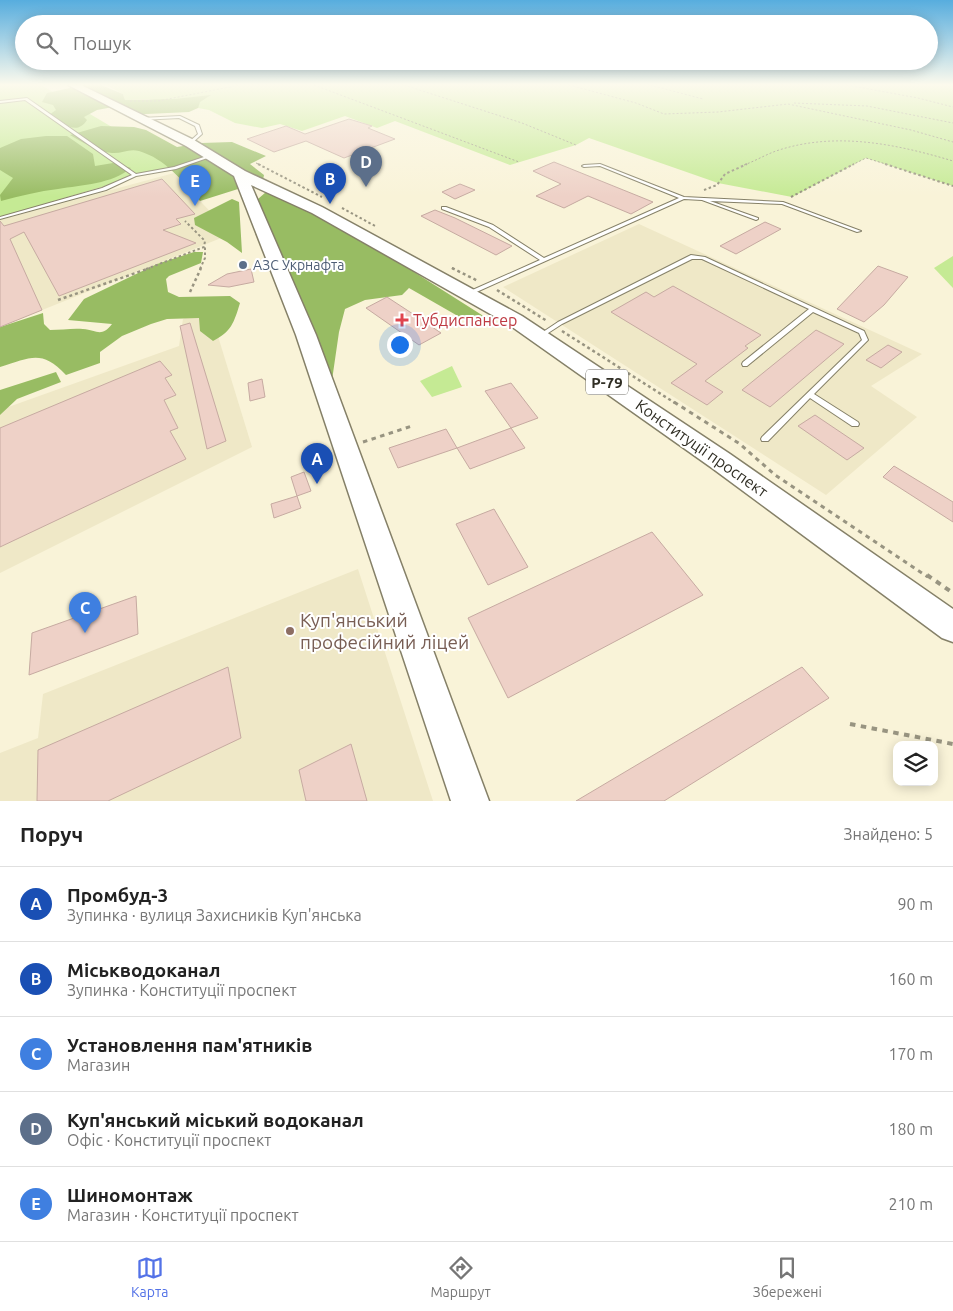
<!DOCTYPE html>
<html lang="uk">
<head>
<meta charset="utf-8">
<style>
  :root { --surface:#fff; --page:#f6f6f6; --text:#222; --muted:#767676; --line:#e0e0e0; --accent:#5372e7 }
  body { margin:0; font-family:Ubuntu,sans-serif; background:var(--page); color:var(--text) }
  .controls { position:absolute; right:15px; bottom:15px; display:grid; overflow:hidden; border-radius:10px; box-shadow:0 2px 12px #0003 }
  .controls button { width:45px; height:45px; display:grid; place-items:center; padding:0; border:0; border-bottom:1px solid var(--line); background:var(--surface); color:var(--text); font:25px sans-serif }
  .you { position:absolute; left:399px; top:344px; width:18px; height:18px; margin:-12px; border:4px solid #fff; border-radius:50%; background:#1a73e8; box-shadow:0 0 0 8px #1a73e833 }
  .badge { display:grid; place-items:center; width:32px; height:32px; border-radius:50%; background:var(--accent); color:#fff; font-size:16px; font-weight:700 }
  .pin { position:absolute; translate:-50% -41px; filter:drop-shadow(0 1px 2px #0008) }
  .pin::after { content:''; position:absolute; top:26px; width:18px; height:15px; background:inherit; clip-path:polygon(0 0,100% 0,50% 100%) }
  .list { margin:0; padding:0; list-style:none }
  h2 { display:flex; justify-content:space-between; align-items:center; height:65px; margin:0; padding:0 20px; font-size:21px }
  h2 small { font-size:16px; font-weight:400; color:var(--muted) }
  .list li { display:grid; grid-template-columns:32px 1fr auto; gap:15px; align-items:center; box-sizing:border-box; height:75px; padding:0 20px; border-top:1px solid var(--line) }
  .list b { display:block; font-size:19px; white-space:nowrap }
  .list p { margin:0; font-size:16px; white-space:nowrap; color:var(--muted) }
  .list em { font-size:16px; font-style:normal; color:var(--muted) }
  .icon { flex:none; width:28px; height:28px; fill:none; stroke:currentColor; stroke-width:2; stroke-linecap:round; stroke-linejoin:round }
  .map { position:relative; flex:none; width:953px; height:801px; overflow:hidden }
  .search { position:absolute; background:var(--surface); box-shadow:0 2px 12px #0003; left:15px; right:15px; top:15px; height:55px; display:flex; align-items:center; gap:12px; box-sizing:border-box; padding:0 18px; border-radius:28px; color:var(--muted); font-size:19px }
  .sheet { height:440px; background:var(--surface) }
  nav { display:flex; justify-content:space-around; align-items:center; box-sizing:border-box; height:70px; border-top:1px solid var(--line); background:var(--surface); font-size:14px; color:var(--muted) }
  nav a { display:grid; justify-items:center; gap:2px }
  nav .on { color:var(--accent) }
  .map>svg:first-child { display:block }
  .built { fill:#efe8c7 }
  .green { fill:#c5ea94 }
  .forest { fill:#98bc63 }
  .building { fill:#eed1c7; stroke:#c6aaa1 }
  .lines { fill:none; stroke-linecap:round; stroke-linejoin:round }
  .lane-casing { stroke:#858068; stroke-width:2 }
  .primary-casing { stroke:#858068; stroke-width:3 }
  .path-far4 { stroke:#989481; stroke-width:1; stroke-dasharray:2 2; stroke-linecap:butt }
  .path-far3 { stroke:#989481; stroke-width:2; stroke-dasharray:2.5 2.5; stroke-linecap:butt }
  .path-far2 { stroke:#989481; stroke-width:2.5; stroke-dasharray:3 3; stroke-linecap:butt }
  .path-far1 { stroke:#989481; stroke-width:3; stroke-dasharray:4.5 4.5; stroke-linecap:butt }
  .path { stroke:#989481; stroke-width:4; stroke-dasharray:5.5 5.5; stroke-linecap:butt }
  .lane { fill:#fff; fill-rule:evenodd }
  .primary { fill:#fff; fill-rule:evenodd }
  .service-dot { fill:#5c6f8a; stroke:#fff; stroke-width:2 }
  .health-dot { fill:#e0444e; stroke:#fff; stroke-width:2 }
  .education-dot { fill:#8d6e63; stroke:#fff; stroke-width:2 }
  .labels { text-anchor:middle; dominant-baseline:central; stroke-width:4; stroke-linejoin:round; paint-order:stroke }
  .far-service-label { font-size:14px; fill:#4e5e75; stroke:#fff; text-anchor:start }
  .shield { fill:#fff; stroke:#6e6d66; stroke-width:1 }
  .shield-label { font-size:15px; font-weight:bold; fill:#302e24 }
  .health-label { font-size:16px; fill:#be3a42; stroke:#fff; text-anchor:start }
  .street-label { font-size:16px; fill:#302e24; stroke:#fff }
  .near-education-label { font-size:19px; fill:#785e54; stroke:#fff; text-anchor:start }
</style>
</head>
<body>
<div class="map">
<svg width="953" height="801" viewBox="0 0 953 801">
  <rect width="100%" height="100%" fill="#f9f3d8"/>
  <g class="built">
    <path d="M174,173L231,234L0,327V220Z"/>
    <path d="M639,224L922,354L871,386L917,417L826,495L503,287Z"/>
    <path d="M209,307L252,447L0,573V410L179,346L183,319Z"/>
    <path d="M358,569L433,801H0V753L38,738L43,694Z"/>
  </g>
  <g class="green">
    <path d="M0,85H41L176,165L0,217Z"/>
    <path d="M106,85H953V186L866,158L792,197L718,183L589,138L576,145L510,165L395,121L377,128L345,116L302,131L280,124L262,128L235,123L209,110L149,99L125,100L123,94Z"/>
    <path d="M953,256V288L934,268Z"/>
    <path d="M452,366L462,387L432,397L420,381Z"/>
  </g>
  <g class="forest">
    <path d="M77,85H101L123,94L125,100L175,99L211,95L200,102L198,108L189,112L125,115L113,107L97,110L84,117L87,120C75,138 62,120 49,115L56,110L53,105L42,102L47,93L79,86Z"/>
    <path d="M101,126L134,127L146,130L177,147L201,143L232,142L266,156L250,164L264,175L263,180L236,178L238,189L200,201C182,181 166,159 139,151C129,148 121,154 112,153C98,152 82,142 70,135Z"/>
    <path d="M46,136H67L93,154L95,166L113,163L131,168C112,184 82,185 58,189C39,191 20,196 1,201L0,195L13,178L0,170V148L21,139Z"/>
    <path d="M266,192L286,198L380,246L414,272L485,317L477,327L409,288L402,295L365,300L345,309L339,332L331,387L256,206L258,199Z"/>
    <path d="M232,199L239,202L242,253L227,242L195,225L194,218Z"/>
    <path d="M194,252H203L201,263L169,276L166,279L168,292L179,297L230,296L240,303C234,323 231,332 213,341L200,331L199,318L167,319L151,324L122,336L100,352V363L66,375C41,349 31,358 0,367V327L43,313L44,324L50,330C61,330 73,328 83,329C97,330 101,338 112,324L68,320L84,299L157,264Z"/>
    <path d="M56,372L61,382L17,399L0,415V390Z"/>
  </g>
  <g class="building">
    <path d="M349,119L372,126L368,128L395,139L344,158L306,141L274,152L247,139L286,126L305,134Z"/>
    <path d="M554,162L653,202L631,214L588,196L564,208L536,196L561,184L533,171Z"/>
    <path d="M162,179L195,214L176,219L181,224L163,230L196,243L59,296L24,232L10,239L42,310L0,327V221L4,226Z"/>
    <path d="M460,184L475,190L455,199L442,192Z"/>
    <path d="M435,210L455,218L512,246L496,255L421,216Z"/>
    <path d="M765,222L781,229L736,254L720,246Z"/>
    <path d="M878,266L908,277L884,305L864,322L837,309Z"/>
    <path d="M251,269L254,282L229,287L208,285L227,274Z"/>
    <path d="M673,286L761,335L745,346L748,348L705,381L723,392L707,405L671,383L697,364L611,312L646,292L654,297Z"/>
    <path d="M387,297L413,314L441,333L419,345L366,308Z"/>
    <path d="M190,323L226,441L207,449L180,326Z"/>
    <path d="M816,330L844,344L770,407L742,390Z"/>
    <path d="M888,345L902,352L881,368L866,360Z"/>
    <path d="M160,361L172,375L165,378L176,395L164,400L178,428L170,431L186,459L0,547V428Z"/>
    <path d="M262,379L265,397L250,401L248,383Z"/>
    <path d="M511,383L538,418L511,428L485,391Z"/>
    <path d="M815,415L864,448L847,460L798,426Z"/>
    <path d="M511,428L525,448L470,469L457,448Z"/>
    <path d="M446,429L457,448L398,468L389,448Z"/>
    <path d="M894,466L953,502V522L883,477Z"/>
    <path d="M304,472L311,491L297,496L291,477Z"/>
    <path d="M297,496L301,508L274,518L271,504Z"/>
    <path d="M494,509L528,567L488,585L456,524Z"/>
    <path d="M652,532L703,595L508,698L468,618Z"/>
    <path d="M136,596L138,634L29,675L32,633Z"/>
    <path d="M228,667L241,738L108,801H37L38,750Z"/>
    <path d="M802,667L829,698L664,801H576Z"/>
    <path d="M351,744L367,801H306L299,770Z"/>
  </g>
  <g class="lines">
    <defs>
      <g id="lane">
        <path d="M27,98L136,174L174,167L210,155L213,156L176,169L136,176L106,190L0,219V217L102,188L132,175L25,100L0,103V101Z"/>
        <path d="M180,116L199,125L202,134L191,144L188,143L198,134L195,126L179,118L141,120L139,119L141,118Z"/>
        <path d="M600,164L684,197L783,202L861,231L857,232L782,204L710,201L758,218V219L756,220L702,200L684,199L472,294H468V292L540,260L489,227L442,209V207H446L493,225L544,258L679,198L600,166L584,167L582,166L584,165Z"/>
        <path d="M691,255L705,257L864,331L868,340L814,394L858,422L859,424L858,426H852L810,398L768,441H762L761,439L762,437L862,340L859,333L813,312L747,366H743L742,364L743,362L809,309L702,259H692L562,324L542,337H538L537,336L558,322Z"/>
      </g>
      <path id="primary" d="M68,85H81L194,140L245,171L322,207L522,316L730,454L953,609V642L942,638L712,468L508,324L312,213L251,185L316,335L489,801H451L296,335L234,176L186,146Z"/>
    </defs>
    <use href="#lane" class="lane-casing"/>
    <use href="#primary" class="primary-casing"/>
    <g class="path-far4">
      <path d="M314,85L519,162"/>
      <path d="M404,85L522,123L576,145"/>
      <path d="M569,85L636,103L664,114L718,112L788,104L911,130L953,142"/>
      <path d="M650,85L703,99"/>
      <path d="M847,85L918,98L953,107"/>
      <path d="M130,101H158L240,85"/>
      <path d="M794,103L867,106L953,123"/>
      <path d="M256,163L261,165"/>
      <path d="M744,165C755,161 765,155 776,151C835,131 896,144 953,161"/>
      <path d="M852,165L866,158L889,165"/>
    </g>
    <g class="path-far3">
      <path d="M258,164L322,197"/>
      <path d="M885,164L953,186"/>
      <path d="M704,190L717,185L725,174L747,164"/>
      <path d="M791,197L854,164"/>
      <path d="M342,208L377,227"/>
      <path d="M452,268L454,269"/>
      <path d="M146,269L204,247L205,241L185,221"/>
      <path d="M200,269L205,258V247"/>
    </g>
    <g class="path-far2">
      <path d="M452,268L478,281"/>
      <path d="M497,290L547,321"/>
      <path d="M190,292L201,268"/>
      <path d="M58,300L150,268"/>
      <path d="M562,331L675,403"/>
    </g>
    <g class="path-far1">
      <path d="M674,402L740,444L775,475L928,577"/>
      <path d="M363,442L412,426"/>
      <path d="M319,462L330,458"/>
    </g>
    <g class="path">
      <path d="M927,575L953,593"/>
      <path d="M850,724L953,744"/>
    </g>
    <use href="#lane" class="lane"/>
    <use href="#primary" class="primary"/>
  </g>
  <linearGradient id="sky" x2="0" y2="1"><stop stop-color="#57adde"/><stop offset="0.43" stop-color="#fcfaed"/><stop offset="1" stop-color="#fcfaed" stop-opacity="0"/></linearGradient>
  <rect width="953" height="197" fill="url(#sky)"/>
  <circle class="service-dot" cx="243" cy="265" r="5"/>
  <path class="health-dot" d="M399.5 312.5h5v5h5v5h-5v5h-5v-5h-5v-5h5z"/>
  <circle class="education-dot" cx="290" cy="631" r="5"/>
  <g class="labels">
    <g class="far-service-label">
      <text x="253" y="265">АЗС Укрнафта</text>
    </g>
    <rect class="shield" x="586" y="369.5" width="42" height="25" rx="4"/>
    <g class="shield-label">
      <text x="607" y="382">Р-79</text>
    </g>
    <g class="health-label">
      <text x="413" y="320">Тубдиспансер</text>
    </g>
    <g class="street-label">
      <text transform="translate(702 448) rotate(35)">Конституції проспект</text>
    </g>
    <g class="near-education-label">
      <text x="300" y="620">Куп'янський<tspan x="300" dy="22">професійний ліцей</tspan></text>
    </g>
  </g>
</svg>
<div class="controls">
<button><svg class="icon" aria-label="layers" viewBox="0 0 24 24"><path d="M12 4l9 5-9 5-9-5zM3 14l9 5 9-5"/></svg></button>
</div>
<div class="you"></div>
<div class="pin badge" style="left:317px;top:484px;background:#1a4fb4">A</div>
<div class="pin badge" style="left:330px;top:204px;background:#1a4fb4">B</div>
<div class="pin badge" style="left:85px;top:633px;background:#3f7fe0">C</div>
<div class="pin badge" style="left:366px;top:187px;background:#5c6f8a">D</div>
<div class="pin badge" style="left:195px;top:206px;background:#3f7fe0">E</div>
<div class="search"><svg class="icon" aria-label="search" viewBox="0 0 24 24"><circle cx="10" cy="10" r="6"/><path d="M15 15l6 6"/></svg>Пошук</div>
</div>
<section class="sheet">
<h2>Поруч<small>Знайдено: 5</small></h2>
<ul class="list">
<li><span class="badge" style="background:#1a4fb4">A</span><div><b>Промбуд-3</b><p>Зупинка · вулиця Захисників Куп'янська</p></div><em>90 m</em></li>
<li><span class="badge" style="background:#1a4fb4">B</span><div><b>Міськводоканал</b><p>Зупинка · Конституції проспект</p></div><em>160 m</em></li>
<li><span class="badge" style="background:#3f7fe0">C</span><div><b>Установлення пам'ятників</b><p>Магазин</p></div><em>170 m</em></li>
<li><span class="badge" style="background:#5c6f8a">D</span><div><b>Куп'янський міський водоканал</b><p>Офіс · Конституції проспект</p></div><em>180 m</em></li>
<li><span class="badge" style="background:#3f7fe0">E</span><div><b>Шиномонтаж</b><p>Магазин · Конституції проспект</p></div><em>210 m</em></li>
</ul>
</section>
<nav>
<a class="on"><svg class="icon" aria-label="map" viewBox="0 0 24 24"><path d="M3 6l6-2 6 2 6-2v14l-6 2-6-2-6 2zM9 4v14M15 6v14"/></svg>Карта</a>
<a><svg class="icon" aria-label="directions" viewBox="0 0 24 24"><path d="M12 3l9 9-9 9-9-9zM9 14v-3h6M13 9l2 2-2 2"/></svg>Маршрут</a>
<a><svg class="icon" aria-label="saved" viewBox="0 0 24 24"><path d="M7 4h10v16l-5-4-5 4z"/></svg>Збережені</a>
</nav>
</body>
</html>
